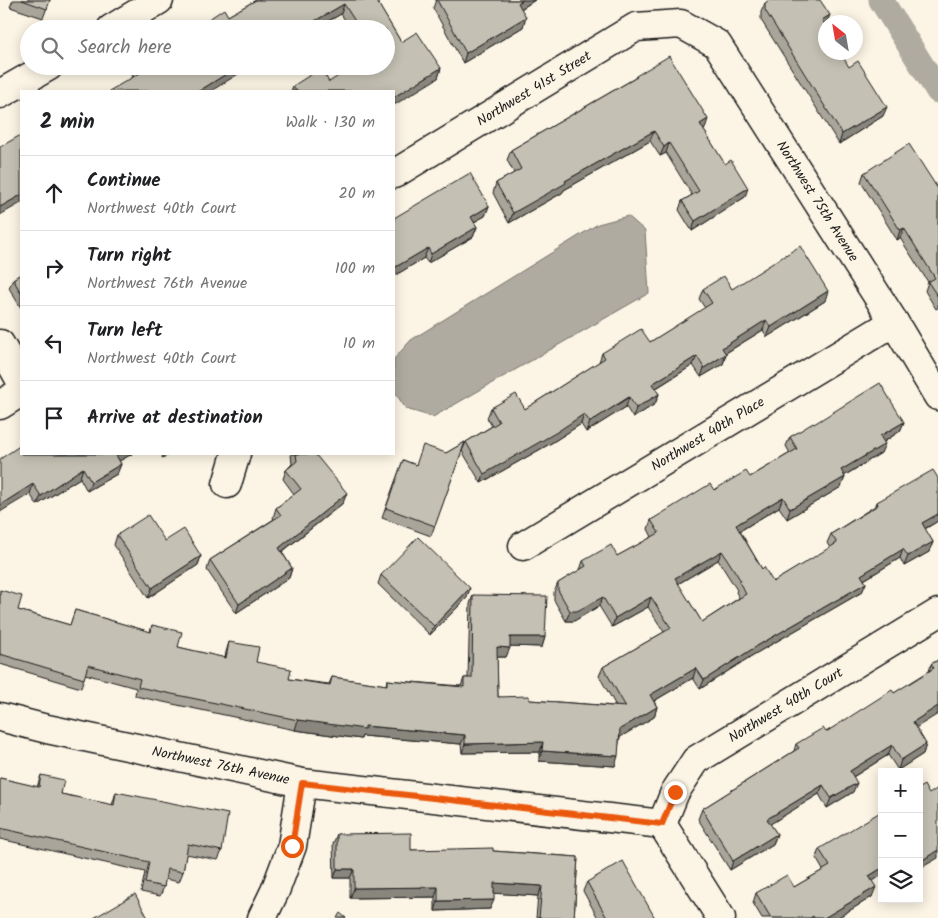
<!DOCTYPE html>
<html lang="en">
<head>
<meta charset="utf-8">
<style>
  :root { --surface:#fff; --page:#f6f6f6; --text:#202124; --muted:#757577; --line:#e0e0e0 }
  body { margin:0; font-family:Kalam,sans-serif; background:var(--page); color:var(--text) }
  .controls { position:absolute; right:15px; bottom:15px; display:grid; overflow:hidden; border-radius:0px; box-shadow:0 2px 12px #0003 }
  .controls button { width:45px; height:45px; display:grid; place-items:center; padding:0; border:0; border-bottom:1px solid var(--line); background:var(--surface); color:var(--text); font:25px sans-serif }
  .compass { position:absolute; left:818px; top:15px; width:45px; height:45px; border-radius:50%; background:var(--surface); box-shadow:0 2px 12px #0003; rotate:329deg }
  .stop { position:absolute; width:15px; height:15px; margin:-11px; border:4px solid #ea580c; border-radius:50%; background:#fff }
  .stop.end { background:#ea580c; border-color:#fff; box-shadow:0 1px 5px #0008 }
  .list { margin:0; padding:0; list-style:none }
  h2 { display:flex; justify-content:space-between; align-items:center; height:65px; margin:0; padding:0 20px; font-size:21px }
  h2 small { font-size:16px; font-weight:400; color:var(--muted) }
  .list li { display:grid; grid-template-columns:32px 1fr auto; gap:15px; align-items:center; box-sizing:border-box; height:75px; padding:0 20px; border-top:1px solid var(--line) }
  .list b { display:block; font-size:19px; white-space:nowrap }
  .list p { margin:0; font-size:16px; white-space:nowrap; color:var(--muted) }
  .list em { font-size:16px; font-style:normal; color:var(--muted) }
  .icon { flex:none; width:28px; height:28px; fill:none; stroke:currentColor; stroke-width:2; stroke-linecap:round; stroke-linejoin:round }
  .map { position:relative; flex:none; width:938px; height:918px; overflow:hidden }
  .search { position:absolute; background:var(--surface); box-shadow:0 2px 12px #0003; left:20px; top:20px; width:375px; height:55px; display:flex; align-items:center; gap:12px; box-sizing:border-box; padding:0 18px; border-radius:28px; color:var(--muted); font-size:19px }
  .panel { position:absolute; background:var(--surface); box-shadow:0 2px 12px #0003; left:20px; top:90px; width:375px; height:365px; border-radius:0px }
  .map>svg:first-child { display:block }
  .water { fill:#b0aba1; stroke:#75726c }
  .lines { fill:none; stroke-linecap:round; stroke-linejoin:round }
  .canal { stroke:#b0aba1; stroke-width:25 }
  .minor-casing { stroke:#1c1c1c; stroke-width:31 }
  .minor { stroke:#fcf5e5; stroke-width:28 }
  .wall { fill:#a9a59a; stroke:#1c1c1c; fill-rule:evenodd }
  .shaded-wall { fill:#89867d; stroke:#1c1c1c }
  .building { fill:#c4c0b3; stroke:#1c1c1c; fill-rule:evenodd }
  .route { stroke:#ea580c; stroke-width:6 }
  .labels { text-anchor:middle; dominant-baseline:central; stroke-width:5; stroke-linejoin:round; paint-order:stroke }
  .street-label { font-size:14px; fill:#1c1c1c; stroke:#fcf5e5 }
</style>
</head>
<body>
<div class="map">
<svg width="938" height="918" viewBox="0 0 938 918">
  <rect width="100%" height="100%" fill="#fcf5e5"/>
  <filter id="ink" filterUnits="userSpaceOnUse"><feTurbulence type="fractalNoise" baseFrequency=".02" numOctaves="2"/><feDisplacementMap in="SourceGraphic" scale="10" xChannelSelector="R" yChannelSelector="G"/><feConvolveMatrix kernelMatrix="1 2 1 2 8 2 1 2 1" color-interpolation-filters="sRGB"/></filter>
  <g filter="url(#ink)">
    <path class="water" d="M628,216L645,231L649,293L433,417L406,409L394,391V359L411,340L598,224Z"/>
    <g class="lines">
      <path class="canal" d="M881,0L938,91"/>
      <defs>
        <g id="minor">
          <path d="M111,29L159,0"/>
          <path d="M0,94L49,66"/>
          <path id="s1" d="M394,174L636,27L681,24L717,44L894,322L938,396"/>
          <path d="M0,344L21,381"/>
          <path d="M0,405L21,392"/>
          <path d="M227,484L236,454"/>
          <path id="s2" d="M523,546L894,322"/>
          <path id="s3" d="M0,717L47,729L302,783L662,824"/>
          <path id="s4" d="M662,824L675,792L696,760L938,613"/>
          <path d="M662,824L721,918"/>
          <path d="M262,918L275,891L292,846L302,783"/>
        </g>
      </defs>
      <use href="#minor" class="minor-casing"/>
      <use href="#minor" class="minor"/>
    </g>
    <g class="wall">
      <path d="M13,0H50L43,18L10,7Z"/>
      <path d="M256,0H379L377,2L401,42L441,68L438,78L394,91H291L293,86L329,82L386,66V29H351L341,14L314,29H196L197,27L228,16Z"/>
      <path d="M436,0H535L521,9L523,27L463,63L433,8Z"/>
      <path d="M765,3L826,22V52L849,67L883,116L839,144L761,20V12Z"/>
      <path d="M136,66H250L133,77L132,75Z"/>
      <path d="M636,76L705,129H703L745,197L692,231L679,210L682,201L692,195L666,153L660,156L650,141L564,190L562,193L509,223L493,193L496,183L514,173L507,160L511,150L635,78Z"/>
      <path d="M864,173L938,189V308L936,309L925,291L928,282L900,238L897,240L861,182Z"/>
      <path d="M489,206L485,216L474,222L477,227L473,237L428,263L424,258L394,276V218Z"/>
      <path d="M21,274V308L9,288L13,279Z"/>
      <path d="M703,289H732L825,301L767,337L763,330L726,353V354L723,364L701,377L693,365L655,389L659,394L655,404L633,418L626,407L586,432L581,424L553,442L481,483L462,451L466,442L492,426L487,418L491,408L525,409L599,362L602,353L650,342L705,308L699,299Z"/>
      <path d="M904,422L900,431L884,442L881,453L844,476L845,477L841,487L787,519L779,507L740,531L762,569L773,582L830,548L827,543L831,534L875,506L877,502L938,478V521L925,529L933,542L929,552L904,566L900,558L864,580L866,583L862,592L753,655L700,689L693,678L654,701L657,707L654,717L620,737L615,766L539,761L540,752L462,753L461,744L362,736L361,739L295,730L135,696L136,688L85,674L81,688L0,664V590L18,610L70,625L75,610L150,632L152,625L178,647L225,658L226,652L229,642L256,662L289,679L329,684L332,677L386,685L387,680L461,686L464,678H468L470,604L473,595L545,637L542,647L510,646L506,657H497L498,697L529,700L616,706L599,676L603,667L664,632L648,607L612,627L599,606L574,621H566L554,600V592L558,583L580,570L583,561L617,556L652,537L648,529L651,520L714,490L750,477L790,453L786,446L790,437L814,424ZM718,560L737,590L736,592L739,598L702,622L678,584Z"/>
      <path d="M465,442L431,536L382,518L403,460L416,465L446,453Z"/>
      <path d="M21,454H132L119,461L121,464L117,474L87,491L80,478L37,505L30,494Z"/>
      <path d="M291,454H315L343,503L282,552L292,568L289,578L236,613L207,570L210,560L274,519L273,518L276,508L294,494L283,479L286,470L292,464Z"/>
      <path d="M117,535L165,541L201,556L198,565L148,598L114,545Z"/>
      <path d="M381,575L467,598L430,635L378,584Z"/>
      <path d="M938,660L916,728L926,744L923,754L898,770L888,755L853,777V792L827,808L819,794L770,824L777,834L773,844L730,870L698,819L702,809L794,751L796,744L826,732L894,693L929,672L931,664Z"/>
      <path d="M41,775L61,794L112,805L116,792L222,851L218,860L186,854L183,872L179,882L165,879L164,887L160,896L141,892L145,872L0,839V778L37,787Z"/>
      <path d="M337,834L411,850L493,851L578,857L574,918H536L538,896L494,893L490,909L435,911V897L350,898V878H334L333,844Z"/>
      <path d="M819,849L882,875L872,881V897L837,918H762L753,903L756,893L794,887L823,870L816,858Z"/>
      <path d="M587,882L655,918H598L583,891Z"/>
    </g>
    <g class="shaded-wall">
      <path d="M523,0H535L514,13L518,3Z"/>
      <path d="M344,4L341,14L314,29H301Z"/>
      <path d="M830,15L827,22H826V25L818,30L822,20Z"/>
      <path d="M526,17L523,27L463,63L466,53Z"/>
      <path d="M239,66H251L211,91H199Z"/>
      <path d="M441,68L438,78L394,105V97Z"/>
      <path d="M887,107L883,116L839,144L842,134Z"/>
      <path d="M708,119L705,129L697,134L700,124Z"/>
      <path d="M654,131L650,141L564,190L562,193L509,223L513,213L565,181Z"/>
      <path d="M669,143L666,153L660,156L664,147Z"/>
      <path d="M748,188L745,197L692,231L695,221Z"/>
      <path d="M21,195V203L0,215V207Z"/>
      <path d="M489,206L485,216L467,226L471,217Z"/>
      <path d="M477,227L473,237L428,263L431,254Z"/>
      <path d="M904,228L900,238L897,240L900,230Z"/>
      <path d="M428,248L424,258L394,276V268Z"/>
      <path d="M828,291L825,301L767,337L771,327Z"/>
      <path d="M766,320L763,330L719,357L722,348Z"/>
      <path d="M726,354L723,364L701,377L704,368Z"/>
      <path d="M697,356L693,365L648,393L652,384Z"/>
      <path d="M659,394L655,404L633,418L636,408Z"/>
      <path d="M629,397L626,407L586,432L590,422Z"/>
      <path d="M584,414L581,424L553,442L481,483L484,474Z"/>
      <path d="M904,422L900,431L877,446L880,436Z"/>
      <path d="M885,444L881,453L837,480L841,470Z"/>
      <path d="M119,454H132L112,465L116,455Z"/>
      <path d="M163,454H172L162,458Z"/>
      <path d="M121,464L117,474L87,491L91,482Z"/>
      <path d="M83,468L80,478L37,505L41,496Z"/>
      <path d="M845,477L841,487L787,519L790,509Z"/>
      <path d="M33,484L30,494L0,512V505Z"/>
      <path d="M347,493L343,503L275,557L279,548Z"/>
      <path d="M783,497L779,507L733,535L736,525Z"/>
      <path d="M938,514V521L919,532L922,523Z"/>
      <path d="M933,542L929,552L904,566L908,556Z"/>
      <path d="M903,549L900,558L857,584L861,575Z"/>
      <path d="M722,551L718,560L671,588L675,578Z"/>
      <path d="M201,556L198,565L148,598L152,588Z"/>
      <path d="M292,568L289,578L236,613L239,604Z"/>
      <path d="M866,583L862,592L753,655L700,689L704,680L757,646Z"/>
      <path d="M470,588L467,598L430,635L434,626Z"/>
      <path d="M603,597L599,606L574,621H566L570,611Z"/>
      <path d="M651,597L648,607L612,627L615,618Z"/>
      <path d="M510,637H545L542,647L506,646Z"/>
      <path d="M497,647L510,648L506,657H494Z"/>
      <path d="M696,668L693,678L647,705L650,695Z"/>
      <path d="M938,706V714L909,732L913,722Z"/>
      <path d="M657,707L654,717L617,739L620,729Z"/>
      <path d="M298,720L465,735L461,744L362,736L361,739L295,730Z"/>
      <path d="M543,742L540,752L462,753L465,744Z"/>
      <path d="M926,744L923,754L898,770L901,760Z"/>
      <path d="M892,745L888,755L846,781L850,771Z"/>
      <path d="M542,751L618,756L615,766L539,761Z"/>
      <path d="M857,783L853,792L827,808L831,798Z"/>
      <path d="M823,785L819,794L764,828L767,819Z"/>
      <path d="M777,834L773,844L730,870L733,861Z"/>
      <path d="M938,850V858L919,869V864L921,861Z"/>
      <path d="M882,868V875L865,886L869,876Z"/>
      <path d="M337,869H354L350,878H334Z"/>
      <path d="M494,883L542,886L538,896L490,893Z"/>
      <path d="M438,887L435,897L350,898L354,888Z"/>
      <path d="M876,887L872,897L837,918H824Z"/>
      <path d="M494,900L490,909L435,911L438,901Z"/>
    </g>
    <g class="building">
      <path d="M22,0H50L47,9Z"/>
      <path d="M256,0H376L401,42L417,32L441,68L394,97V91H296L293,86L321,68L329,82L354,66H386V29H360L344,4L301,29H286L284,26L279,29H198L197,27L224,9L228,16Z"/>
      <path d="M437,0H523L518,3L526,17L466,53Z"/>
      <path d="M769,0H820L830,15L822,20L826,26V52H840L849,67L858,61L887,107L842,134L765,10V3Z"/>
      <path d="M669,56L708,119L700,124L725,164L731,160L748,188L695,221L682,201L699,191L669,143L664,147L654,131L565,181L566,183L513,213L496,183L521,169L511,150L637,77L636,76Z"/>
      <path d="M136,66H239L199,91H109L140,73Z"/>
      <path d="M19,136L21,140V195L0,207V147Z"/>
      <path d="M909,144L938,189V297L928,282L935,278L904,228L900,230L864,173Z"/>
      <path d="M470,173L489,206L471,217L477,227L431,254L428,248L394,268V218Z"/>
      <path d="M800,246L828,291L771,327L766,320L722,348L726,354L704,368L697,356L652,384L659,394L636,408L629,397L590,422L584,414L557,432L484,474L466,442L499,422L491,408L516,394L525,409L605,358L602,353L641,329L650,342L712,303L703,289L724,276L732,289Z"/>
      <path d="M21,274V293L13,279Z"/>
      <path d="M880,383L904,422L880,436L885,444L841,470L845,477L790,509L783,497L736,525L762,569L764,567L773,582L837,543L831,534L878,505L877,502L933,470L938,478V514L922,523L933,542L908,556L903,549L861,575L866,583L757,646L704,680L696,668L650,695L657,707L620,729L618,756L542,751L543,742L465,744V735L365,726V729L298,720L138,687L140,679L88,665L84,679L0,654V590L22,596L18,610L70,625L75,610L151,632L152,625L182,632L178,647L226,658L229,642L259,647L256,662L291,669L289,679L330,685L332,677L387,685V680L464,687V678H472L473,595L547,596L545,637H510V648L497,647L498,697L529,696V700L626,707L603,667L671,628L651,597L615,618L603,597L577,611H570L558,590V583L586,566L583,561L611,545L617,556L659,533L651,520L710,484L714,490L746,471L750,477L797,449L790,437L813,423L814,424ZM722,551L741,581L739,582L746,594L702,622L675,578Z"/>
      <path d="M465,442L435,526L386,508L403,460L416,465L423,445L446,453Z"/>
      <path d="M21,445V454H119L116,455L121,464L91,482L83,468L41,496L33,484L0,505V459Z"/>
      <path d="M296,454H315L347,493L279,548L292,568L239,604L210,560L281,515L276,508L301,489L286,470L297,461Z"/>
      <path d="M148,515L165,541L184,529L201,556L152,588L117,535Z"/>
      <path d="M418,537L470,588L434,626L381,575Z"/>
      <path d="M938,660V706L913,722L926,744L901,760L892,745L850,771L857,783L831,798L823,785L767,819L777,834L733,861L702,809L799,748L796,744L823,728L826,732L892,690L894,693L934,668L931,664Z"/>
      <path d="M41,775L64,780L61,794L114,805L116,792L228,814L222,851L188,844L183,872L167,869L164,887L145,883L149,862L0,828V778L39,787Z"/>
      <path d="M924,785L929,794L938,788V850L921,861L919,858V788Z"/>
      <path d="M882,811V868L869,876L876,887L824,918H814L813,916L810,918H771L756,893L787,875L794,887L830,866L819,849Z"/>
      <path d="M411,833V850L493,848V851L578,857L574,918H539L542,886L494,883V900L438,901V887L354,888V869H337V834Z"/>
      <path d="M623,861L655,918H607L587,882Z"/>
      <path d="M135,894L148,918H94Z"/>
      <path d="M340,913L346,918H337Z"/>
    </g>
  </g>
  <g class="lines" filter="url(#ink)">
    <path class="route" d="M292,846L302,783L662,824L675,792"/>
  </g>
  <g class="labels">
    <g class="street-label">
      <text stroke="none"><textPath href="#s1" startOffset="164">Northwest 41st Street</textPath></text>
      <text stroke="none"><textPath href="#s1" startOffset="556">Northwest 75th Avenue</textPath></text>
      <text stroke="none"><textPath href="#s2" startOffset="216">Northwest 40th Place</textPath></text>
      <text stroke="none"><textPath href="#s4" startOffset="178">Northwest 40th Court</textPath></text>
      <text stroke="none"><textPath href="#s3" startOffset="226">Northwest 76th Avenue</textPath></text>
    </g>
  </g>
</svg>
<div class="controls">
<button>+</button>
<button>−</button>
<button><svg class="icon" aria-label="layers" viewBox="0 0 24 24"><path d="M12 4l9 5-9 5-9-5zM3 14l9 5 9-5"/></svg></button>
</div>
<svg class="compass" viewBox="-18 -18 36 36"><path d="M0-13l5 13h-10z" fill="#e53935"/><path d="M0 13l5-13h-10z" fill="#757577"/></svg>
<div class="stop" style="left:292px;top:846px"></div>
<div class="stop end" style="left:675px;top:792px"></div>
<div class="search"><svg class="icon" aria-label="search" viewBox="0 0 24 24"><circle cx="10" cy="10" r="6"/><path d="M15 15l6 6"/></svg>Search here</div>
<section class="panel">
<h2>2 min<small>Walk · 130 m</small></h2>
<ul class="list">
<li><svg class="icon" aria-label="ahead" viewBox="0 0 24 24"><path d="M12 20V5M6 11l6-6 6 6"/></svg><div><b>Continue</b><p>Northwest 40th Court</p></div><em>20 m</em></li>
<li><svg class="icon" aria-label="right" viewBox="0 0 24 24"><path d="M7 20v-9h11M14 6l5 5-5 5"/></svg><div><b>Turn right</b><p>Northwest 76th Avenue</p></div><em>100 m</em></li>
<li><svg class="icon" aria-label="left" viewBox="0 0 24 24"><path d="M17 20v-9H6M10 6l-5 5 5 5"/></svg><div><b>Turn left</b><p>Northwest 40th Court</p></div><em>10 m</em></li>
<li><svg class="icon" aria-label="arrive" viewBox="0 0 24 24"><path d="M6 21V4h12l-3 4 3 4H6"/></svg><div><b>Arrive at destination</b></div></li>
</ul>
</section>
</div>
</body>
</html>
